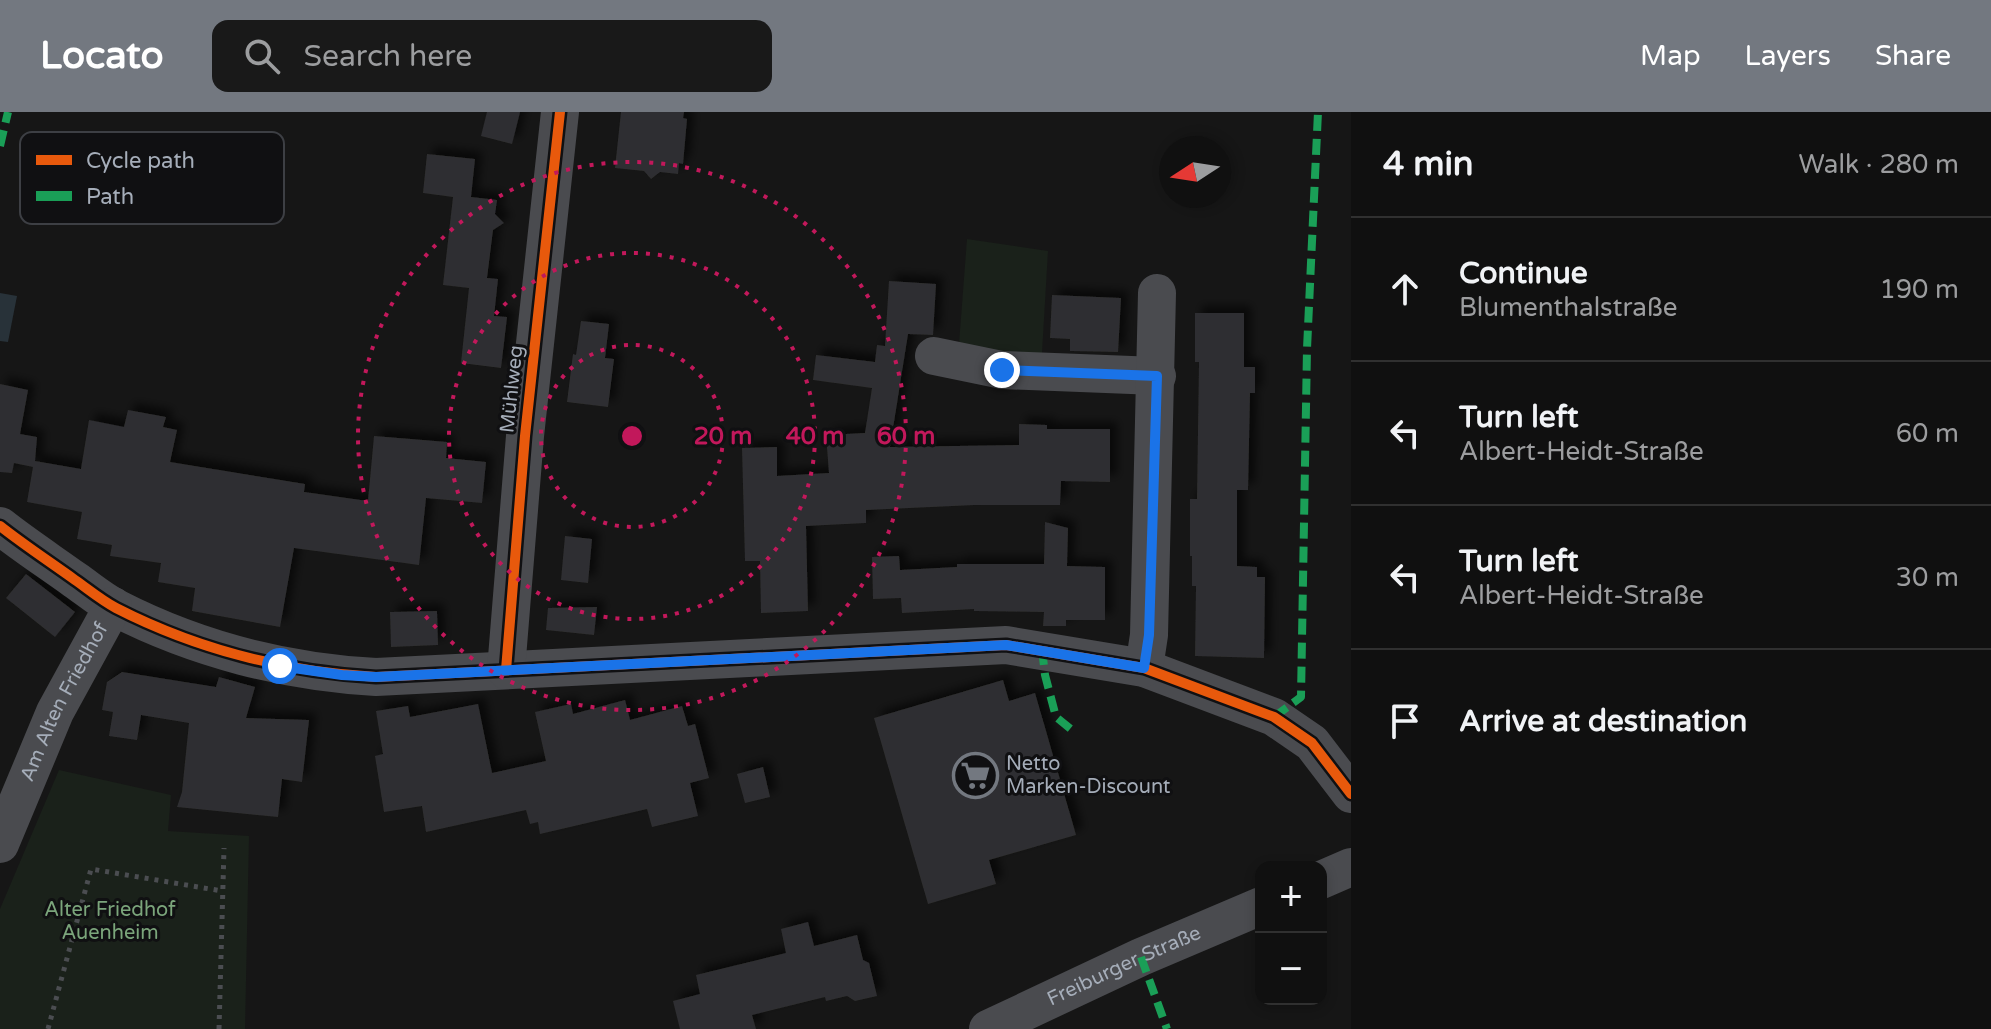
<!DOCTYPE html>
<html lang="en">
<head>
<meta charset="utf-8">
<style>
  :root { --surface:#101010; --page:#191919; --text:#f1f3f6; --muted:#9c9d9f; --line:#303030; --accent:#737880 }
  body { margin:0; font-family:"Varela Round",sans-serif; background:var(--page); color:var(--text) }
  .controls { position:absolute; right:24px; bottom:24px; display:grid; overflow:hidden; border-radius:16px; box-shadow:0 4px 12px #0003 }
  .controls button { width:72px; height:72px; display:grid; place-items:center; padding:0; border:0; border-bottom:2px solid var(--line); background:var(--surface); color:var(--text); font:40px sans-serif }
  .compass { position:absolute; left:1159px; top:24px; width:72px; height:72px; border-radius:50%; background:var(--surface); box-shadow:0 4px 12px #0003; rotate:258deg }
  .stop { position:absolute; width:24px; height:24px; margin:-18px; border:6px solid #1a73e8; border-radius:50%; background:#fff }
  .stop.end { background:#1a73e8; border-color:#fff; box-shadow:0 2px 8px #0008 }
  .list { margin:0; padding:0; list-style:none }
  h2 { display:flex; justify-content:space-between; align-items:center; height:104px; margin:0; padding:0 32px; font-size:34px }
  h2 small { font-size:26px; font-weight:400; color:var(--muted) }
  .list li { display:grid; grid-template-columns:52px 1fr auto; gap:24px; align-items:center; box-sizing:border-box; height:144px; padding:0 32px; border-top:2px solid var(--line) }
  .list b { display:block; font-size:30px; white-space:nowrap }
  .list p { margin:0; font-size:26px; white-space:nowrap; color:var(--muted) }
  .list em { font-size:26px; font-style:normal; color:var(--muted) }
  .icon { flex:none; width:44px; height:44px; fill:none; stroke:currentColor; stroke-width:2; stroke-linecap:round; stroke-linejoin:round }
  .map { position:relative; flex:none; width:1351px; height:917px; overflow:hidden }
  header { display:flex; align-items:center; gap:48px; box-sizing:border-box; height:112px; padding:0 40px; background:var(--accent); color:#fff }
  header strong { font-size:38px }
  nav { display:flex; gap:44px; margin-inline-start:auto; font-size:28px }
  .search { width:560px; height:72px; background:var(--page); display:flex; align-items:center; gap:20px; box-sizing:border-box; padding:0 28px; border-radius:16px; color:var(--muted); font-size:30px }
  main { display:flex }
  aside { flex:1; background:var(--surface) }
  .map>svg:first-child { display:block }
  .green { fill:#1a211a }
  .water { fill:#283239 }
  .building { fill:#2f2f30; filter:url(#shadow) }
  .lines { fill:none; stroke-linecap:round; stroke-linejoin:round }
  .path { stroke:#4b4d51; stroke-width:5; stroke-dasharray:4 6; stroke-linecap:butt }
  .minor { stroke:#4a4b4f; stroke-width:38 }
  .quiet { stroke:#1a9f57; stroke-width:8; stroke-dasharray:16 8; stroke-linecap:butt }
  .cycleway-casing { stroke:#101012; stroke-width:15 }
  .cycleway { stroke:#e8590c; stroke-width:10 }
  .route { stroke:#1a73e8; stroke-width:10 }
  .ring { fill:none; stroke:#c2185b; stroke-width:4; stroke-dasharray:4 8 }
  .labels { text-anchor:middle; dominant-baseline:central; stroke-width:6; stroke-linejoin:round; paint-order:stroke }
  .street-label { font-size:20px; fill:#a5adb9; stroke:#101012 }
  .poi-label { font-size:20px; fill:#a5adb9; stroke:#101012; text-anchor:start }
  .park-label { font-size:20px; fill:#7ba57b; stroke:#101012 }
  .key { fill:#101012; stroke:#3d3f44; stroke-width:2 }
  .key-label { font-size:22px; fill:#a5adb9 }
  .centre { fill:#c2185b; stroke:#101012; stroke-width:4 }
  .ring-label { font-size:24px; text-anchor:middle; font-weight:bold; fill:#c2185b; stroke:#101012; stroke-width:6; stroke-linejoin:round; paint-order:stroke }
</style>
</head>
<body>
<header>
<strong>Locato</strong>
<div class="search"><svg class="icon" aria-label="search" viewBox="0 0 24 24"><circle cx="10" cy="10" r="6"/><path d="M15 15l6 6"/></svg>Search here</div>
<nav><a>Map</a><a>Layers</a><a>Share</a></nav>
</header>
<main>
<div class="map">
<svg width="1351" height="917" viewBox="0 0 1351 917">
  <defs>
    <filter id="shadow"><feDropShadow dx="7" dy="-7" stdDeviation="4" flood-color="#0009"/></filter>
  </defs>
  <rect width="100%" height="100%" fill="#161616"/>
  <g class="green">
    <path d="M967,127L1048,139L1041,258L958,245Z"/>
    <path d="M59,658L171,683L168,719L249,724L245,917H0V797Z"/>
  </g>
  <path class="water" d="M0,181L17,184L8,230L0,229Z"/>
  <g class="building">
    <path d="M487,0H520L512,32L481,24Z"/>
    <path d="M621,0H684L683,6L687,7L683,52L679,51L678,62L660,60L651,67L644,59L615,56Z"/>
    <path d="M427,42L475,47L471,85L497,88L495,102L504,111L493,118L487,166L498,167L494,204L507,205L501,256L461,251L469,176L443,173L453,85L423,81Z"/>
    <path d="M889,169L936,172L933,223L908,222L890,335L1019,333V312L1047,313V317H1110V370L1061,369L1060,393H975L866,398V411L806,414L808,499L761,501L760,449H745L742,336L777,335V364L829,361L826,323L865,321L872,276L813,268L816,243L875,250L877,233L885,234Z"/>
    <path d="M1052,183L1121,186L1118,240L1070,239V227L1050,226Z"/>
    <path d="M1195,201H1244V255H1255V281H1250L1248,378H1237V454L1257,455V465H1265L1264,546L1195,544L1196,474H1192V444H1190V387H1197L1199,250H1195Z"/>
    <path d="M581,209L609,212L605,246L614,247L608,295L567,290L573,242L576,243Z"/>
    <path d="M0,272L28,278L20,322L37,325L35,349L81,357L89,308L124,315L128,298L166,305L163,315L177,318L170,350L305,372L304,380L368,389L374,324L447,330L446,346L486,350L482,391L426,386L419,453L294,436L280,515L192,499L195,476L158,470L161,451L110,444L112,433L77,427L82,400L27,390L33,355L14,351L12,361L0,360Z"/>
    <path d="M1045,410L1068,416L1067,454L1105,455V508H1066V514H1043L1044,500L974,499V497L902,501L901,486L873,487L872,445L899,444L900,458L957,455V452H1044Z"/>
    <path d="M565,424L592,427L588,471L561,468Z"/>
    <path d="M26,462L75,500L55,525L6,486Z"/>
    <path d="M597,495L594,523L546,518L548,496Z"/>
    <path d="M437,499L438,533L391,535L390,500Z"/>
    <path d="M122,560L216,575L219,565L255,575L246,606L309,608L302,670L282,667L278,705L177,695L182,680L189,611L141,603L137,628L109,624L113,600L102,598L107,570Z"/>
    <path d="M1003,568L1009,589L1035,581L1076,723L989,748L996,772L928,792L874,606Z"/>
    <path d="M625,588L630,608L682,594L688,614L695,612L709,666L690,671L698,704L652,715L647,697L540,722L538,710L530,712L526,698L426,720L422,694L384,700L375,644L383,642L376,599L408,594L410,605L478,592L492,661L546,649L535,600L571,592L573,602Z"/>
    <path d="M763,655L770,685L745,691L737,662Z"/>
    <path d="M808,810L814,834L857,823L863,848L869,851L877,884L855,889L847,884L826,889L825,885L752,903L756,917H680L673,889L700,882L696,863L786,841L781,817Z"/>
  </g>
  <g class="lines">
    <g class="path">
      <path d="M48,917L91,757L222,779"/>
      <path d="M219,917L224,736"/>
    </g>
    <g class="minor">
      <path d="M934,244L1002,258L1157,264"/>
      <path d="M0,414C24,433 50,450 75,468C88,477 101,488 116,496C196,537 286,560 376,565L1006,533L1144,556L1274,605L1312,631L1351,682"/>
      <path d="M1144,556L1149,523L1157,181"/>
      <path d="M506,558L525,324L560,0"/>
      <path id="s1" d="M0,732L55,600L113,494"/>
      <path d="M1321,768L1351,755"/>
      <path id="s2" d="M988,917L1141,845L1261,794"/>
    </g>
    <g class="quiet">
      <path d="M0,34L8,0"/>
      <path d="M1042,537L1045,563L1056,605L1072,618"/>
      <path d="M1274,605L1301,585L1307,237L1318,0"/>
      <path d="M1141,845L1167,917"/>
    </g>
    <defs>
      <g id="cycleway">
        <path d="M0,414C24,433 50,450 75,468C88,477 101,488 116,496C196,537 286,560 376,565L1006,533L1144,556L1274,605L1312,631L1351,682"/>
        <path d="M506,558L525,324L560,0"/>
      </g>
    </defs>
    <use href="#cycleway" class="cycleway-casing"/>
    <use href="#cycleway" class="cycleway"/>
  </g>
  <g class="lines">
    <path class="route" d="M280,554L342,563L376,565L1006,533L1144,556L1149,523L1157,264L1002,258"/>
  </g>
  <g class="ring">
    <circle cx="632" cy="324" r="91"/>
    <circle cx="632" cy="324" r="183"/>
    <circle cx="632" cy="324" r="274"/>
  </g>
  <defs>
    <symbol id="supermarket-ring" viewBox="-11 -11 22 22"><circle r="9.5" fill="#101012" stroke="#737880" stroke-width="1.5"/><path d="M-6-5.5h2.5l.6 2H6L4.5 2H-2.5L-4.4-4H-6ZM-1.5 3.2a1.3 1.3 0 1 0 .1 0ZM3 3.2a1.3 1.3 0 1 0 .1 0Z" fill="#737880"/></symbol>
  </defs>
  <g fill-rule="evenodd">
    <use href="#supermarket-ring" x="950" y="638" width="51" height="51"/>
  </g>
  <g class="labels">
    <g class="street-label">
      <text transform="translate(512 277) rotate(-84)">Mühlweg</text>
      <text stroke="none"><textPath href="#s1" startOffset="156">Am Alten Friedhof</textPath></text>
      <text stroke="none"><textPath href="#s2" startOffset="150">Freiburger Straße</textPath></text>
    </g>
    <g class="poi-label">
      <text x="1006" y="652">Netto<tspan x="1006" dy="23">Marken-Discount</tspan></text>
    </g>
    <g class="park-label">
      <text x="110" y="798">Alter Friedhof<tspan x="110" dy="23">Auenheim</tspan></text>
    </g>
  </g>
  <rect x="20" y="20" width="264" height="92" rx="12" class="key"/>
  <rect x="36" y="43" width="36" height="10" fill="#e8590c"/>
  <rect x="36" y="79" width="36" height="10" fill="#1a9f57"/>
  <g class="key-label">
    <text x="86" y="56">Cycle path</text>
    <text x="86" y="92">Path</text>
  </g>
  <circle cx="632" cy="324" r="12" class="centre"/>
  <g class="ring-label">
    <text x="723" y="332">20 m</text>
    <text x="815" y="332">40 m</text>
    <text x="906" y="332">60 m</text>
  </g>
</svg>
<div class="controls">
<button>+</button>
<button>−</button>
</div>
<svg class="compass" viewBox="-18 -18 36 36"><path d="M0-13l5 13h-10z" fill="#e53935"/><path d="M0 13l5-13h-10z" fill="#9c9d9f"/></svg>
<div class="stop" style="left:280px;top:554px"></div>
<div class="stop end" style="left:1002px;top:258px"></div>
</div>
<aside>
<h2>4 min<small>Walk · 280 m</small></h2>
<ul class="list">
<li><svg class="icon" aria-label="ahead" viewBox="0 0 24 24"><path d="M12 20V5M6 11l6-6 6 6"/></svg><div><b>Continue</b><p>Blumenthalstraße</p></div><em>190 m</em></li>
<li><svg class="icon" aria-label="left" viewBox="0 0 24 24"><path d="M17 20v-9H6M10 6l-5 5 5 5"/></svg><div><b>Turn left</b><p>Albert-Heidt-Straße</p></div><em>60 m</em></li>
<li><svg class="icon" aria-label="left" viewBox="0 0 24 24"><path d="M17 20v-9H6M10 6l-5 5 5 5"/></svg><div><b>Turn left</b><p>Albert-Heidt-Straße</p></div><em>30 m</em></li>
<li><svg class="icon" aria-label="arrive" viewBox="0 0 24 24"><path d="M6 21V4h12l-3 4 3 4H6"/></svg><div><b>Arrive at destination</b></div></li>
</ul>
</aside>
</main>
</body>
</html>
